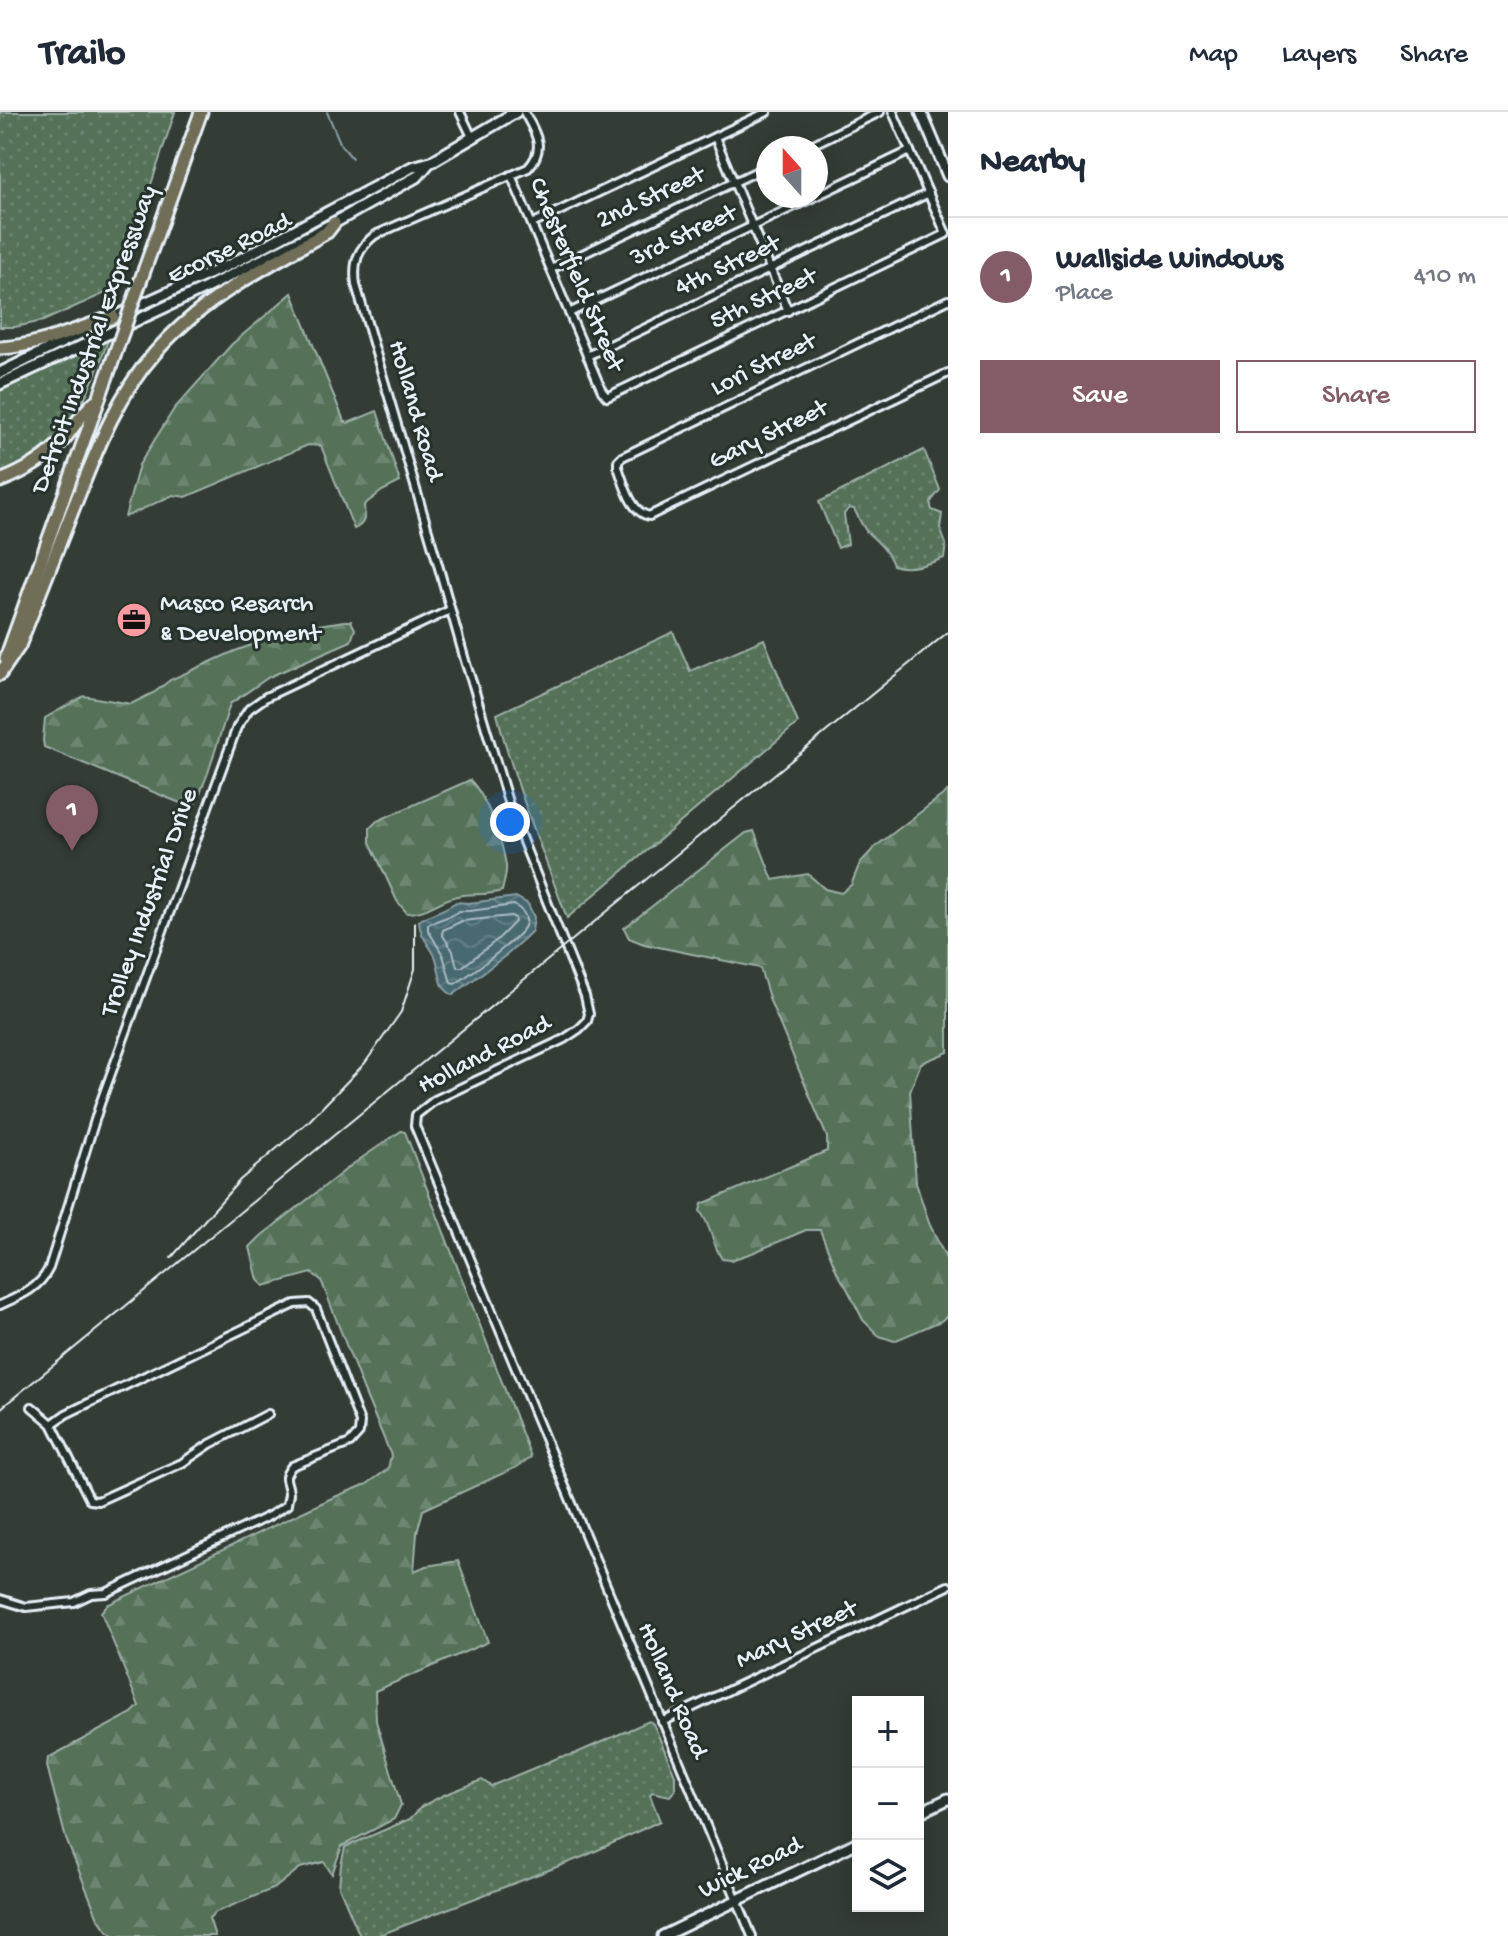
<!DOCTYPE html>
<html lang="en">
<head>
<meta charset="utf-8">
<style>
  :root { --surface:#fff; --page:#f2f2f3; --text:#1f2937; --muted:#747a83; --line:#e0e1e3; --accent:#845c67 }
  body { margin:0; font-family:"Gochi Hand",sans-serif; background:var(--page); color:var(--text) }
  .controls { position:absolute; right:24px; bottom:24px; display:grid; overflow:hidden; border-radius:0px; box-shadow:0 4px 20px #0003 }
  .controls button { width:72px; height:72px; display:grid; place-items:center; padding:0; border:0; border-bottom:2px solid var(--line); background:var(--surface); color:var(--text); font:40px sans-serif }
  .compass { position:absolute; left:756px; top:24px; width:72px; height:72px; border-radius:50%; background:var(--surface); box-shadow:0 4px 20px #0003; rotate:339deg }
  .you { position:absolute; left:510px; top:710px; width:28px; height:28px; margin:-20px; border:6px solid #fff; border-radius:50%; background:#1a73e8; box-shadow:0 0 0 12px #1a73e833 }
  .badge { display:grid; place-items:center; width:52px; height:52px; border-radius:50%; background:var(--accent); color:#fff; font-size:26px; font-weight:700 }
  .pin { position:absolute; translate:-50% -66px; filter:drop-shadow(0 2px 4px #0008) }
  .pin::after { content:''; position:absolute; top:42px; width:28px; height:24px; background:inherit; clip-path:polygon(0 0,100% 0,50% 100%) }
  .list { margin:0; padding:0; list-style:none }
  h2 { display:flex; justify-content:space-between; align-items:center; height:104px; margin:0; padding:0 32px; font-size:34px }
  h2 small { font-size:26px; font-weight:400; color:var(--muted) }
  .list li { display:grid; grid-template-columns:52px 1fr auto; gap:24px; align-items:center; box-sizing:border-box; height:120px; padding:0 32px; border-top:2px solid var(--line) }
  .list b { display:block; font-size:30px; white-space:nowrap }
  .list p { margin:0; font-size:26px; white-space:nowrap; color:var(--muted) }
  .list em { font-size:26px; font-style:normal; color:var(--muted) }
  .actions { display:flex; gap:16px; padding:24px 32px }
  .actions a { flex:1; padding:18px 0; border:2px solid var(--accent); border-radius:0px; text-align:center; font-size:28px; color:var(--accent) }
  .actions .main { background:var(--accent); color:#fff }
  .icon { flex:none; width:44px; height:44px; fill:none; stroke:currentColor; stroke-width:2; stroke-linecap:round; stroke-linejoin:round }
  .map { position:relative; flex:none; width:948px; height:1824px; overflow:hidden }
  header { display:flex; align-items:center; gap:48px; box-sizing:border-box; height:112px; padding:0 40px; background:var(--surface); border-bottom:2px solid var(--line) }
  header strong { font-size:38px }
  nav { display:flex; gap:44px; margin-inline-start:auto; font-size:28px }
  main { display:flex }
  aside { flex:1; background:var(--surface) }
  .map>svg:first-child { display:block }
  .grass { fill:url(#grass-dots); stroke:#9eb1a8; stroke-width:2 }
  .forest { fill:url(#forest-firs); stroke:#9eb1a8; stroke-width:2 }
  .water { fill:url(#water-waves); stroke:#899fa7; stroke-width:2 }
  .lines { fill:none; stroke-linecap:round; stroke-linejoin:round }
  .shore { stroke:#a9bbc2; stroke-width:2 }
  .stream { stroke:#899fa7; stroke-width:2 }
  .street-casing { stroke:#e8f1f8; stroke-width:12 }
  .secondary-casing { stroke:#e8f1f8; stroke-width:15 }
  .highway-casing { stroke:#e8f1f8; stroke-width:17 }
  .street { stroke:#26332d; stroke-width:6 }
  .secondary { stroke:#26332d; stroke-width:9 }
  .highway { stroke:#716e59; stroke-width:11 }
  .rail { stroke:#e8f1f8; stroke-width:2 }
  .highway-bridge-casing { stroke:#e8f1f8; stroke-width:17; stroke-linecap:butt }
  .highway-bridge { stroke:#716e59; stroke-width:11 }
  .labels { text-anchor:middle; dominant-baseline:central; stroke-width:6; stroke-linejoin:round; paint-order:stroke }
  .street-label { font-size:26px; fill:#e8f1f8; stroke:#26332d }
  .poi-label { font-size:26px; fill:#e8f1f8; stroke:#26332d; text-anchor:start }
</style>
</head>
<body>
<header>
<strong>Trailo</strong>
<nav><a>Map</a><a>Layers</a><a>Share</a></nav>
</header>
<main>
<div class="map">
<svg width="948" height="1824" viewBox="0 0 948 1824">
  <defs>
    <pattern id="grass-dots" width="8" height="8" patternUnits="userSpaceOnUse" patternTransform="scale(2)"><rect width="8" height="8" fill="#547159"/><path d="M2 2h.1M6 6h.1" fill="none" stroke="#6d8672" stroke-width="1.8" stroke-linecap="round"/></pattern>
    <pattern id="forest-firs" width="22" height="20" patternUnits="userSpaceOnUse" patternTransform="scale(2)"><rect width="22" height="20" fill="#547159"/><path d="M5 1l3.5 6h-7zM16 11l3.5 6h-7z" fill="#6d8672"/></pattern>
    <pattern id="water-waves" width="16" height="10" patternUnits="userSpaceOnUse" patternTransform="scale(2)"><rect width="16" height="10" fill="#4a6971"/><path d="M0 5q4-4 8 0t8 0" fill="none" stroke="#647f86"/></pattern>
  </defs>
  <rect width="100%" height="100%" fill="#343d35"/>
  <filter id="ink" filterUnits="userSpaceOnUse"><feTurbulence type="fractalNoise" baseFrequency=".0125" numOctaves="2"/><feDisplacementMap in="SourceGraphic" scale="16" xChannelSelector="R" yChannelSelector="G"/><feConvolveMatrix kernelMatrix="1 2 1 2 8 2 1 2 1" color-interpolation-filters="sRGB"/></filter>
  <g filter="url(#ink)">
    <g class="grass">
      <path d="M0,0H175L122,160L110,179L43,209L15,215H0Z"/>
      <path d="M110,223C86,291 69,333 0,364V276Z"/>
      <path d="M924,338L940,378C935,386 928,388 932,398L942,402L940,416L946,432L944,446C929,452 908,459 893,453C888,439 879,431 868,421C862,415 858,404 854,397L849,396L844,402L848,432L838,436L819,390Z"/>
      <path d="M673,520L690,559L764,527L798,611L567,806C542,738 515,672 497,602Z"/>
      <path d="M649,1609L653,1611L675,1663V1678L670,1684L652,1680L650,1683L660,1709L585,1744L377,1824H360L339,1775L341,1753L345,1735L410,1707L422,1694L444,1683L482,1668L491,1674L560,1645L572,1643Z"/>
    </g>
    <g class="forest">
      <path d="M292,181L344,309L348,311L377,299L400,370L382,379L364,393C365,405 366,412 354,417L321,334L308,333L186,385L173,383L125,405L139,353L174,297L232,232Z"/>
      <path d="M344,509H351L355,517L351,529L269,565L230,592L208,661L198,686L193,695L185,693L44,635L43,628L45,606L84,584L131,592L155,580L170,568L235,539L299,516Z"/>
      <path d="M470,668C487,685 502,728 506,753C507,761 504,770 502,779C486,784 472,781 457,784C439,788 425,802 407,801L397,789L370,730V716L377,709Z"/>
      <path d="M948,679V940L921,951L910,979L916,1071L929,1111L948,1151V1203L941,1209L894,1229L879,1224L863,1208L848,1178L837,1160L820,1118H806L752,1141L731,1148L722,1147C712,1132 711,1113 700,1099L702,1092L827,1039V1025L770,889L760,856L644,832L629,826L624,816L746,721L754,719L773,768L808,762L825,777L841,781L851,773L860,751L875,735Z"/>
      <path d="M401,1019L405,1020L531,1345L517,1355L423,1398L417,1421L414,1459L426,1454L458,1449L488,1530L375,1579L376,1609L401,1693L394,1707L342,1734L332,1762L324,1750L300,1756L275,1776L216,1800L209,1806L215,1824H115L106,1817L98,1806L66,1727L47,1654L48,1646L132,1601L139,1594L101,1500L107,1493L332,1386L367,1372L388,1357L391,1343L364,1279L321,1168L312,1161L264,1174L258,1168L250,1135L261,1124L353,1052Z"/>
    </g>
    <path class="water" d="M516,785L528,792L534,805L532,819L509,841L453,883C437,876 441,857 435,844C428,830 420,825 419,809C430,801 444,799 456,790L469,791Z"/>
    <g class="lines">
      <g class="shore">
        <path d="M514,793C521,797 529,804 525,814C519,827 469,863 455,872L451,871L443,843L428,818V812L450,804L459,799H470Z"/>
        <path d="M511,804L515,806V810L497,828L462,855H457L453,839L442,822L443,818L462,809Z"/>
      </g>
      <path class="stream" d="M327,0L341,33L352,46"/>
      <defs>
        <g id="street">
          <path d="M460,0L472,25"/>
          <path d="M524,0C535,20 547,36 528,56L375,123C357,137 353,151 356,173L437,449L466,552L473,573L511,700L585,884L589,902L587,909L579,917L564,927L435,988L416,1003L415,1014L752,1824"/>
          <path d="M715,25L788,199"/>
          <path d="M805,36L880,0"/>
          <path d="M511,63L602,279L607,285L946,122L893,0"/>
          <path d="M816,84L910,39"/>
          <path d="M532,112L767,0"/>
          <path d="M551,157L768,54"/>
          <path d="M948,188L622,345L618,349V355C624,371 630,400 649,404L948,261"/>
          <path d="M569,201L816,84"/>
          <path d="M587,244L929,81"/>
          <path d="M0,1193C20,1184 39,1177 49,1156L100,992L237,615L249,597L266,585L450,498"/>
          <path d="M52,1312L90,1388L98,1389L182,1351L210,1332L268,1302"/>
          <path d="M0,1487L26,1495L74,1490L91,1482L106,1481L269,1404L287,1393C287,1389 289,1385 289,1381C288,1367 281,1368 292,1354L350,1331L359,1321L360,1310L316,1197L309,1191L295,1192L66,1302L52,1312L32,1295"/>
          <path d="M662,1610L948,1474"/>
        </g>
        <g id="secondary">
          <path d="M921,0L948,64"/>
          <path d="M107,208L231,152L412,55L427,51"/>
          <path d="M0,261L83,220"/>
          <path d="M0,272L206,176L334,111L418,64L429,51L516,0"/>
          <path d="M918,1701L948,1687"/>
          <path d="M663,1824L858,1730"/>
        </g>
        <g id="highway">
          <path d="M145,156L201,0"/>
          <path d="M0,236C40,234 76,217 113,205"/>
          <path d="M0,369C24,360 47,346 64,327C77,312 81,301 97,288"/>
          <path d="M6,546L110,256"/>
          <path d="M0,562L19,534C38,487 56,439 75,392C96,340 116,285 154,242C201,187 266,155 327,120L334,111"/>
        </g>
      </defs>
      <use href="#street" class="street-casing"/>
      <use href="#secondary" class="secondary-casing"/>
      <use href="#highway" class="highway-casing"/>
      <use href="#street" class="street"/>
      <use href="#secondary" class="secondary"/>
      <use href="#highway" class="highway"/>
      <g class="rail">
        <path d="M171,1146L240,1068L310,1008L365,951L401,900L415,857V810"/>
        <path d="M0,1297L948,520"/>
      </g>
      <defs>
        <path id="highway-bridge" d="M110,256L145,156"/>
      </defs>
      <use href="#highway-bridge" class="highway-bridge-casing"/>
      <use href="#highway-bridge" class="highway-bridge"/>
    </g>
  </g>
  <defs>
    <symbol id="office-disc" viewBox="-11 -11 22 22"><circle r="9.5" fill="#ff9aa2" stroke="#26332d"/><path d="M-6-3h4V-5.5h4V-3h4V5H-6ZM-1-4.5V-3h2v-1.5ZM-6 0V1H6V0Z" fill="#111"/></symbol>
  </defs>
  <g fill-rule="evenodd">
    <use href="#office-disc" x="114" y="488" width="40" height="40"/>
  </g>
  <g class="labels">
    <g class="street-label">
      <text transform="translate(651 87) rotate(-25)">2nd Street</text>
      <text transform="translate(684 125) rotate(-25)">3rd Street</text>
      <text transform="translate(230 138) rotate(-26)">Ecorse Road</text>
      <text transform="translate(728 155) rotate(-25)">4th Street</text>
      <text transform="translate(575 163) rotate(67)">Chesterfield Street</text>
      <text transform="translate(764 188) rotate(-25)">5th Street</text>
      <text transform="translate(96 228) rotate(-70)">Detroit Industrial Expressway</text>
      <text transform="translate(764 254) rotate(-26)">Lori Street</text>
      <text transform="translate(414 299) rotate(74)">Holland Road</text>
      <text transform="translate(769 324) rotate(-26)">Gary Street</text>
      <text transform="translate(151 791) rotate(-70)">Trolley Industrial Drive</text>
      <text transform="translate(485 944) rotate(-27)">Holland Road</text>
      <text transform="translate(797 1524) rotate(-25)">Mary Street</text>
      <text transform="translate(671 1579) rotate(67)">Holland Road</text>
      <text transform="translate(751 1757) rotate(-26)">Wick Road</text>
    </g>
    <g class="poi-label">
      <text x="160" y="493">Masco Resarch<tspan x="160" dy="30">&amp; Development</tspan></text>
    </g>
  </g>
</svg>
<div class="controls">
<button>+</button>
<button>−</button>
<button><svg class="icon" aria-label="layers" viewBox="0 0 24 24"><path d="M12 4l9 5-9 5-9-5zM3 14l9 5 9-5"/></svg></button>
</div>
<svg class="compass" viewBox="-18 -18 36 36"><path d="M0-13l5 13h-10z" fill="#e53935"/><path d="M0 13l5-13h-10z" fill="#747a83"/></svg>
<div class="you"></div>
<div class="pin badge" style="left:72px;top:739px">1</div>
</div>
<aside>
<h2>Nearby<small></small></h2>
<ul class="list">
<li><span class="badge">1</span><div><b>Wallside Windows</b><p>Place</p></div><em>410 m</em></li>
</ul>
<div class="actions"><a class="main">Save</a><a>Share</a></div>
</aside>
</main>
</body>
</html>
